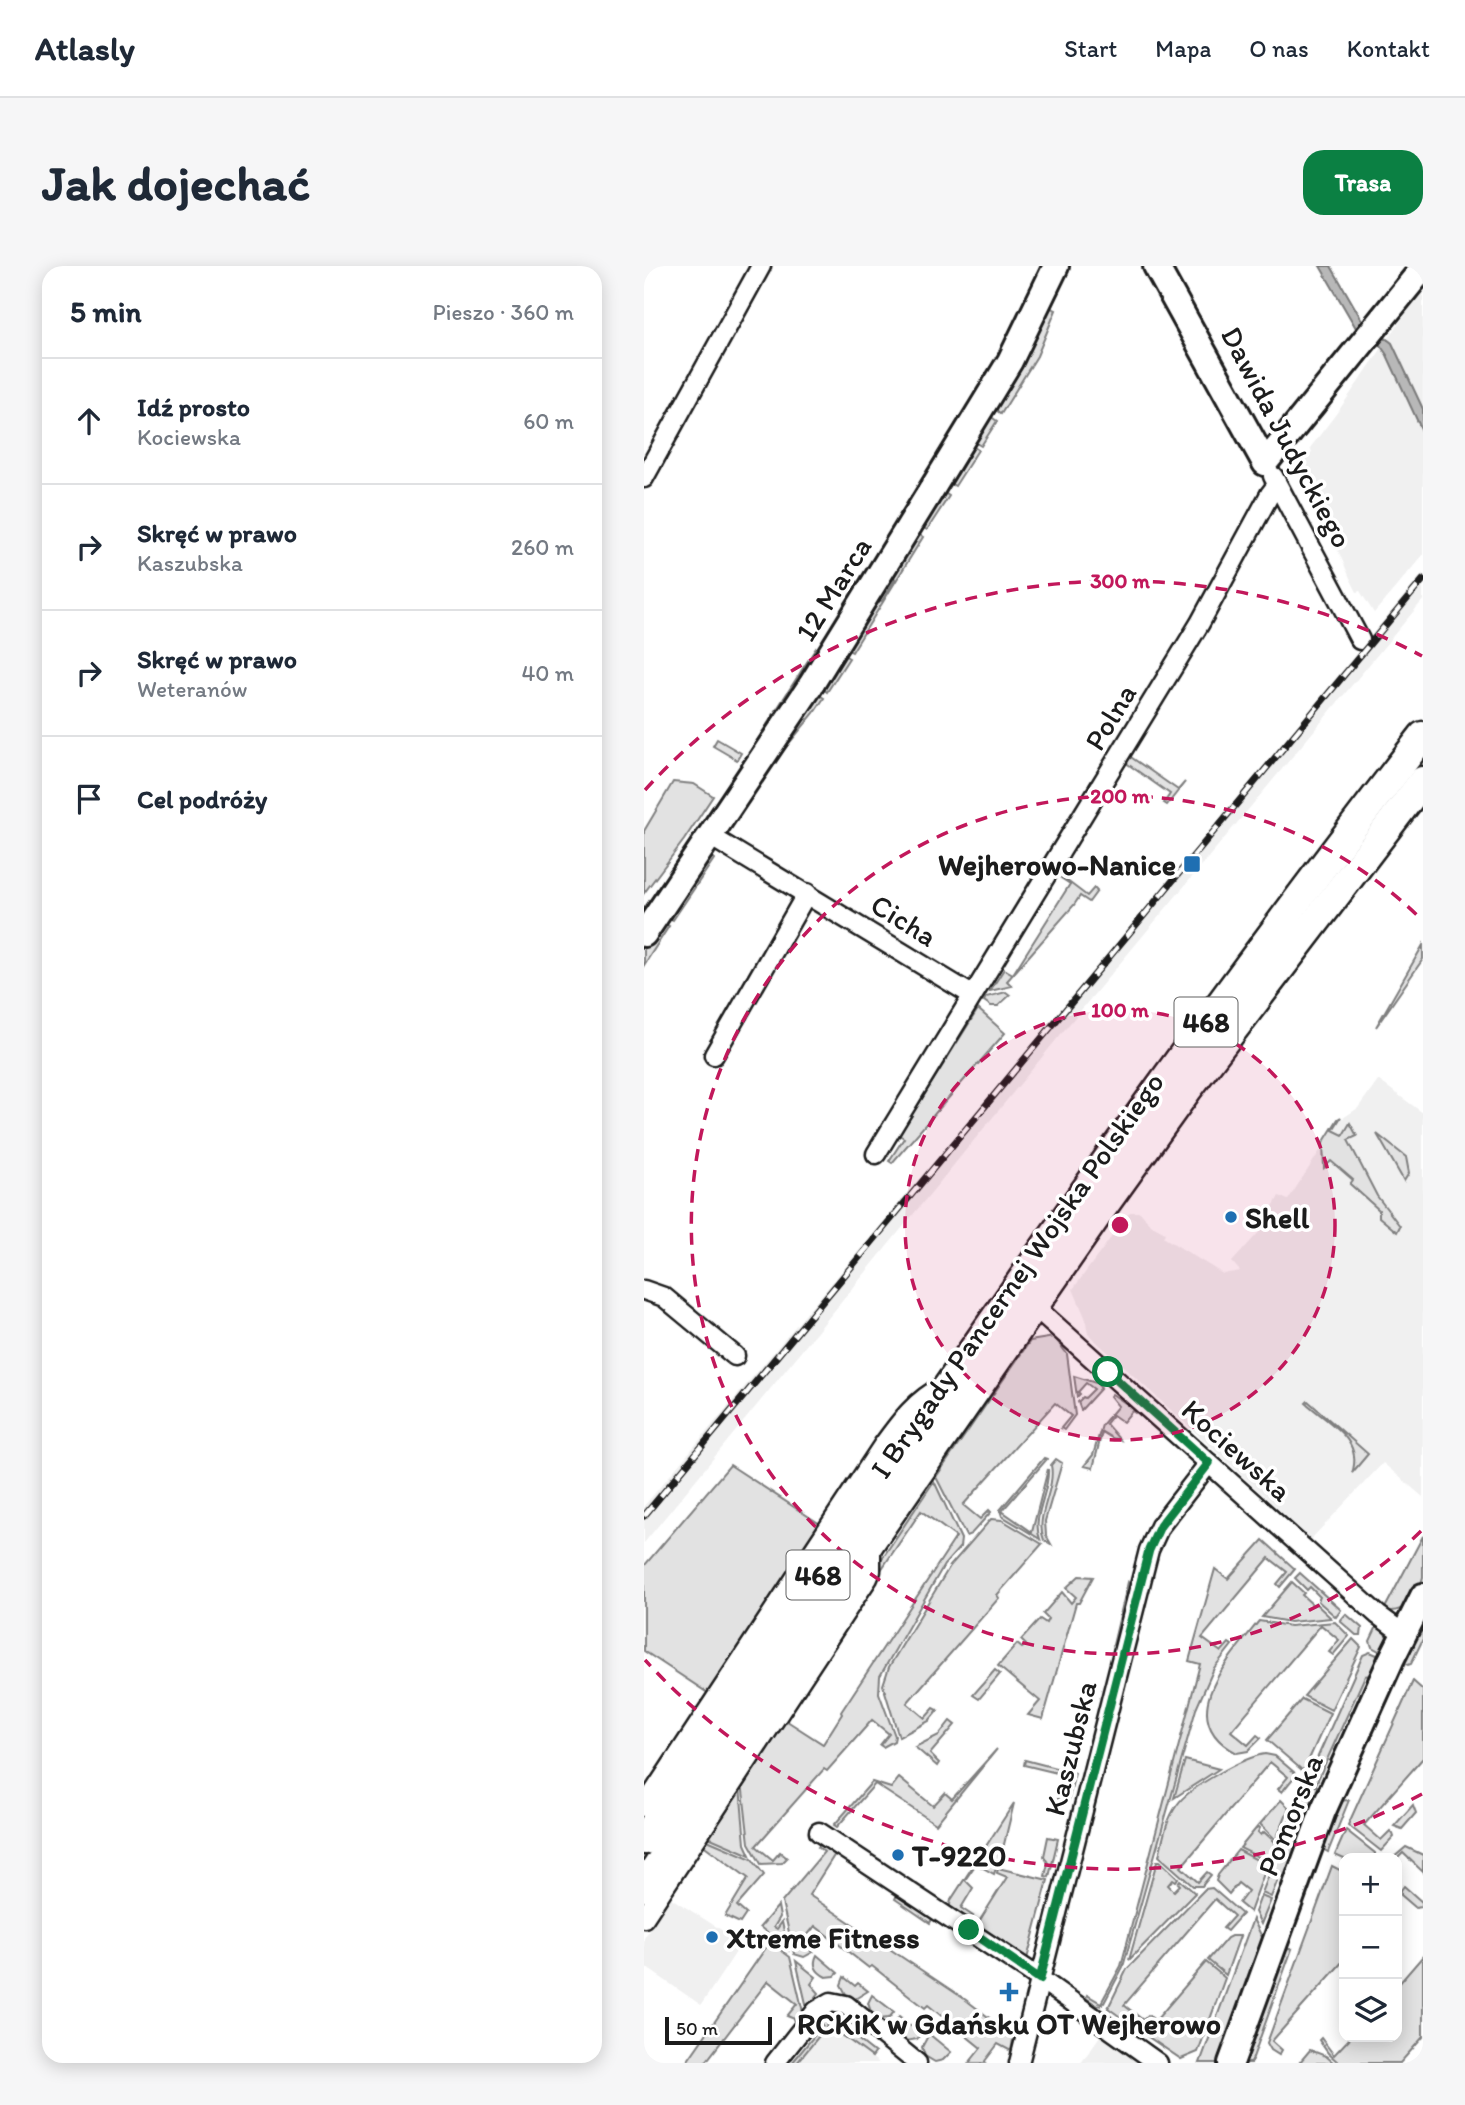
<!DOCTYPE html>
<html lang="pl">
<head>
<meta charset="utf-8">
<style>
  :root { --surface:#fff; --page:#f6f6f7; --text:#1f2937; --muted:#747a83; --line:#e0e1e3; --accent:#0b8043 }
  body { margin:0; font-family:Itim,sans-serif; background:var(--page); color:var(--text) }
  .controls { position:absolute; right:21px; bottom:21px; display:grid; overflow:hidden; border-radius:14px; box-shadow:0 4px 18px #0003 }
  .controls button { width:63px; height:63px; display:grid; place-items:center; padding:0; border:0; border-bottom:2px solid var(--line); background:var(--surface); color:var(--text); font:35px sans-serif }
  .scale { position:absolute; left:21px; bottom:18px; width:107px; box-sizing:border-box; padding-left:7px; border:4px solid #1c1c1c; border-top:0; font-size:19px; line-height:24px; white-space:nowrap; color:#1c1c1c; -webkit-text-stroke:5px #fff; paint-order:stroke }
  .stop { position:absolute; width:21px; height:21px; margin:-16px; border:5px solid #0b8043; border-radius:50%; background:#fff }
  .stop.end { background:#0b8043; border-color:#fff; box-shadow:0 2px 7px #0008 }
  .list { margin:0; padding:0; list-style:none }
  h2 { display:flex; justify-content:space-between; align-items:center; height:91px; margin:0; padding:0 28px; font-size:30px }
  h2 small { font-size:23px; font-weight:400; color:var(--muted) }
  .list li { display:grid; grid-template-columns:46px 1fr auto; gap:21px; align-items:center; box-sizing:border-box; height:126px; padding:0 28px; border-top:2px solid var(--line) }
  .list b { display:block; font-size:26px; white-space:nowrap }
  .list p { margin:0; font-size:23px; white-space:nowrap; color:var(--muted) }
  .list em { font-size:23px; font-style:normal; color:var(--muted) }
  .icon { flex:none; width:38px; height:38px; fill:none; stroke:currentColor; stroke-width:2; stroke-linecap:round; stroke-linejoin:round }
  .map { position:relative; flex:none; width:779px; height:1797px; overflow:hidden; border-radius:21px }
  header { display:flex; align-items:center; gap:42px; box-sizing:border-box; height:98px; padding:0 35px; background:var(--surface); border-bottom:2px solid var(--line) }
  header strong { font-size:33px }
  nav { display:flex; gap:38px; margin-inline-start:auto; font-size:24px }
  .intro { display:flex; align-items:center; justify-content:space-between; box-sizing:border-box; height:168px; padding:0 42px }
  h1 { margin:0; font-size:49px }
  .button { padding:18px 32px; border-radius:21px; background:var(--accent); color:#fff; font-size:24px; font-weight:700 }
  main { display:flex; gap:42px; padding:0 42px }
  aside { flex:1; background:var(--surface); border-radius:21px; box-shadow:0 4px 18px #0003 }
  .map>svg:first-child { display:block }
  .built { fill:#f0f0f0 }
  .green { fill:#e2e2e2; stroke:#7f7f7f; stroke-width:2 }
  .water { fill:#b8b8b8; stroke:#7a7a7a; stroke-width:2 }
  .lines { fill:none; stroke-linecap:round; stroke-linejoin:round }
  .street-casing { stroke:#1c1c1c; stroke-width:23 }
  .secondary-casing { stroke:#1c1c1c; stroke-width:30 }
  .primary-casing { stroke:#1c1c1c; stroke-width:33 }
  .street { stroke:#fff; stroke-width:18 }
  .secondary { stroke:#fff; stroke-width:24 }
  .primary { stroke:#fff; stroke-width:28 }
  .rail-casing { stroke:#1c1c1c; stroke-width:7 }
  .rail { stroke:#fff; stroke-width:4.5; stroke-dasharray:13; stroke-linecap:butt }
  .route { stroke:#0b8043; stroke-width:9 }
  .ring { fill:none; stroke:#c2185b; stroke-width:3.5; stroke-dasharray:12 9 }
  .poi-dot { fill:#1f6fb2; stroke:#fff; stroke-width:2.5 }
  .labels { text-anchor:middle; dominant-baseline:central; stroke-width:7; stroke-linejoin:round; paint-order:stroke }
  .shield { fill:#fff; stroke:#606060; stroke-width:2 }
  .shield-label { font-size:28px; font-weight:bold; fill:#1c1c1c }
  .street-label { font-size:30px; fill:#1c1c1c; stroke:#fff }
  .poi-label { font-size:30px; font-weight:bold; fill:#1c1c1c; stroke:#fff; text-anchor:start }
  .centre { fill:#c2185b; stroke:#fff; stroke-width:3.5 }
  .ring-label { font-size:21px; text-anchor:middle; font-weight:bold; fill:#c2185b; stroke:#fff; stroke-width:7; stroke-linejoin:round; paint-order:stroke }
</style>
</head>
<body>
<header>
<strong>Atlasly</strong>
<nav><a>Start</a><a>Mapa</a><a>O nas</a><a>Kontakt</a></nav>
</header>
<div class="intro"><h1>Jak dojechać</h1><a class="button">Trasa</a></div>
<main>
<aside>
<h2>5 min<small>Pieszo · 360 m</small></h2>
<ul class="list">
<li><svg class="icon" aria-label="ahead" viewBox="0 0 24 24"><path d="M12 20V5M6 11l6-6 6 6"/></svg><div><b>Idź prosto</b><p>Kociewska</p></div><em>60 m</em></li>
<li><svg class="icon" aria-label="right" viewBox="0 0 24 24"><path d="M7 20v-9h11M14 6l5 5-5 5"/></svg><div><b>Skręć w prawo</b><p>Kaszubska</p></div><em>260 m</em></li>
<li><svg class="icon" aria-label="right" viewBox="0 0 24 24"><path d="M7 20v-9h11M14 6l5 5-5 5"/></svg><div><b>Skręć w prawo</b><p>Weteranów</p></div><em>40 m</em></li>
<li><svg class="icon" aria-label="arrive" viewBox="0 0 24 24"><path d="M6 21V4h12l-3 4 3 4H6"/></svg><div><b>Cel podróży</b></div></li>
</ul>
</aside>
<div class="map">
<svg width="779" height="1797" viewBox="0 0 779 1797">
  <rect width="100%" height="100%" fill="#fff"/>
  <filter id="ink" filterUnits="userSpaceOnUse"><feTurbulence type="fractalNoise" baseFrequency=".0143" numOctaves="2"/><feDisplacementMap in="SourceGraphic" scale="14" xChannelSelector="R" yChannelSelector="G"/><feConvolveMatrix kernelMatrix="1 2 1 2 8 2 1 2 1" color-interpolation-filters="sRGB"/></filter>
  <g filter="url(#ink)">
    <g class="built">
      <path d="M779,23V289L730,347L716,325L713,326L706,312L686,266L668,234L673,228L655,195L668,186L666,182L695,144Z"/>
      <path d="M779,307V334L417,768L0,1277V1240L406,758Z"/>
      <path d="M734,814L779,847V1231L739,1197L667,1273L444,1068L441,1051L429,1023L486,946H496L507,959L521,967L519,971L579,1008L596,1005L588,996L616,965L635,930L644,934L696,854L714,842Z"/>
      <path d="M27,1632L98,1677L57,1739L0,1700V1672Z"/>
      <path d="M184,1759L235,1797H153Z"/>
      <path d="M456,1770L495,1797H437Z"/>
    </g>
    <g class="green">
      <path d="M405,41L412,44L393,90L357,148L351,143Z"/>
      <path d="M346,150L353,155L337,180L332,177L333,171Z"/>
      <path d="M330,181L334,184L311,220L304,216L313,209Z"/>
      <path d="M299,226L305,230L283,264L278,261Z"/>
      <path d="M273,267L279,271L208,386L202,383L232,334L238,335L251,313L248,307Z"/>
      <path d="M172,382L176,387L110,483L108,482Z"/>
      <path d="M198,388L205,392L183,426L178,422Z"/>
      <path d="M174,428L180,432L170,447L129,497Z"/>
      <path d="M73,473L97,487L93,494L69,480Z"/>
      <path d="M481,487L534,524L541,516L523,539L520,537L526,528L478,494Z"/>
      <path d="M29,516L50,518L69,530L40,574L0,627V565Z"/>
      <path d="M63,589L70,593L29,654L24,651Z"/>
      <path d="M418,611L443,630L450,622L453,625L445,636L436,630L430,639L363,715L368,720L346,725L360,703L369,708L426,618L417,612Z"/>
      <path d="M20,657L25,660L0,699V683L17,658Z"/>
      <path d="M779,679V693L732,761Z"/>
      <path d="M362,726L366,729L354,740H347L340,735L342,731Z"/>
      <path d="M334,743L361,767L248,897L245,895L260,872L255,869Z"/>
      <path d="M697,851L689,864L699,869L706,857L713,870L704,874L733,930L756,960L753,966L735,951V944L706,918L709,914L687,895L680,902L679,877L694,853Z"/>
      <path d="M733,868L762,891L765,907L760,915Z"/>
      <path d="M410,1071L423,1088L431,1149L420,1164L417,1162L427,1150L411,1137L319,1239L336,1253L345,1244L347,1246L327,1268L322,1270L292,1211L386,1075Z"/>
      <path d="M430,1110L452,1117L457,1122L437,1144L434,1136L439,1131L441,1132L450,1123L442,1117L434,1126L436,1128L433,1131Z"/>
      <path d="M468,1128L493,1145L491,1147L488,1145L479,1156L469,1149L462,1158L476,1174L468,1172L458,1166L449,1202L440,1200L449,1189L458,1159L474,1140L466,1130Z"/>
      <path d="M664,1135L724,1188L708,1207C720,1174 684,1157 662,1137Z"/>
      <path d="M400,1192L403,1193L358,1245L388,1266L404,1203C406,1226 387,1251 396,1273L358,1250L356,1244Z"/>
      <path d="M412,1193L418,1197L401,1255L402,1269L407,1278L400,1274C390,1251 412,1224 407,1199Z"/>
      <path d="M86,1199L176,1258L64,1427L0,1385V1300Z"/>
      <path d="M290,1215L317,1273L316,1281L300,1299L236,1410L235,1427L251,1470L250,1475L239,1481L236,1479L245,1468L228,1454L183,1505L180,1503L112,1580L129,1594L136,1586L143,1592L138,1597L117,1598L105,1577L98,1516L140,1453L179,1478L198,1448L197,1446L312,1271L277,1245L235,1307L237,1294Z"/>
      <path d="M347,1253L358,1254L398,1278L353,1329L355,1332L263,1437L281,1452L290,1442L294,1444L285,1455L255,1471L239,1419L245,1401L306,1300Z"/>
      <path d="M779,1270C779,1283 779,1298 779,1311C775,1329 760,1350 740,1344Z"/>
      <path d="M619,1274L651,1303L636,1321L633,1318L643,1306L625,1292L558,1372L577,1386L585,1377L588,1379L570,1402L552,1443L479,1701L460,1737L454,1740L442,1732L443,1729L457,1737L477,1700L556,1398L545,1395L571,1303L584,1313Z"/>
      <path d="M656,1307L697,1344L692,1351L674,1335L676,1331L666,1321L663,1324L651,1312Z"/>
      <path d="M435,1310L449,1311L435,1337H432L399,1453L384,1449L396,1435L354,1400L373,1378L378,1382L382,1379L377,1374L396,1353L402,1357L404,1353L399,1348L418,1326L427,1337L432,1331L422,1322Z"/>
      <path d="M484,1316L488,1321L474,1381L469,1379Z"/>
      <path d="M648,1316L660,1327L658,1329L669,1339L671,1337L687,1352L646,1356L618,1351Z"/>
      <path d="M779,1344V1373L767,1398L764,1399L754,1395Z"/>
      <path d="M702,1348L718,1362L717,1369H712L696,1355Z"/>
      <path d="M615,1355L646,1360L691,1356L705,1370L689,1389L685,1386L695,1374L677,1359L587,1465L604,1479L613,1469L617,1472L604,1485L593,1487C527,1453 586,1391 615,1355Z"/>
      <path d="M734,1358L744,1372L742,1389L728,1381L726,1375Z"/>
      <path d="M709,1373L717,1381L687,1444L660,1430Z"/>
      <path d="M726,1386L740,1392L732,1408L721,1410L671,1520H682L646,1609L635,1611L627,1631L618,1627L647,1551L719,1389Z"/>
      <path d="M351,1404L356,1408L335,1433L329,1429Z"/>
      <path d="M769,1415L779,1424V1492L720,1559L737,1574L746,1565L749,1568L750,1571L737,1585L704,1559Z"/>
      <path d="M658,1433L686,1447L661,1502L658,1504L623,1474Z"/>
      <path d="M306,1455L311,1459L286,1488L295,1497L293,1500L271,1481L295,1469Z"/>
      <path d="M353,1483L292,1558L231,1518L193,1561L190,1559L228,1516L247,1522L255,1512L289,1540L301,1527L308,1533Z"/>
      <path d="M621,1488L631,1490L651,1507V1510L638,1526L634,1523L644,1511L626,1496L537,1601L554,1616L563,1606L567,1609L558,1620H549L515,1590C519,1573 522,1554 533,1539C544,1522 600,1491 621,1488Z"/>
      <path d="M381,1494L431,1507L430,1511L380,1499Z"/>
      <path d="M541,1494L575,1503L530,1532Z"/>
      <path d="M419,1512L429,1515L424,1536L419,1537L417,1543L411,1542Z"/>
      <path d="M96,1520L101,1578L106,1589L62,1570C74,1552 87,1539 96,1520Z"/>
      <path d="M637,1534L645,1542L632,1574L616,1558Z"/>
      <path d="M705,1534L684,1586L679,1583L676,1577L692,1535Z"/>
      <path d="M370,1537L355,1599H353L350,1608L332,1598L321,1614L329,1622L317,1642L329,1650L322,1655L305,1643L307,1634Z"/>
      <path d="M769,1539L772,1547L758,1563L750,1560Z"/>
      <path d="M614,1560L616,1562L614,1566L617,1569L620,1566L632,1577L624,1596L596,1582Z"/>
      <path d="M702,1564L731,1587V1592L700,1593L691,1589Z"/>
      <path d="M404,1571L414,1573L405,1611L401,1610L404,1597L400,1590Z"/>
      <path d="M61,1573L108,1593L120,1609L93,1640L102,1648L96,1657L81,1650L104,1612L58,1578Z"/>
      <path d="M176,1579L191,1588L165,1629L322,1734L352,1757L371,1763L367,1785L354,1778L341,1795L342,1797H325L337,1782L284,1739L281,1742L228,1700L225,1702L171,1660L157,1677L169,1686L160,1691L150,1688L138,1636L180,1586L174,1581Z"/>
      <path d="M762,1581L779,1589V1606L759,1587L753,1593L749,1592Z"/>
      <path d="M594,1584L623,1599L606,1646L595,1637L604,1625L594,1617L585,1628L572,1615L574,1609Z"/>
      <path d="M513,1595H516L534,1612L532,1615L529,1613L524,1619L530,1625L536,1619L534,1617L536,1614L551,1627L485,1694Z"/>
      <path d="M688,1600L700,1606V1626L697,1633L700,1635L698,1642L700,1644V1694L628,1775L638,1784L635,1789L627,1784L623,1777Z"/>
      <path d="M354,1602L404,1614L383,1693L335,1663L336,1654L363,1611L353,1607Z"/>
      <path d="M760,1620L779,1637L777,1641L772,1642L757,1629V1624Z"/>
      <path d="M568,1622L598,1648L583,1665L579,1662L590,1650L571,1633L480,1739L499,1754L504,1749L508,1752L496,1765L464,1742L483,1703L561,1623Z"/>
      <path d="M253,1629L288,1653L286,1657L251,1633Z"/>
      <path d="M617,1630L627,1634L617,1658L611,1646Z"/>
      <path d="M134,1640L136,1651L130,1661L133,1663L138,1656L144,1684L116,1661Z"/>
      <path d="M609,1653L621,1677L578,1792L574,1797H556Z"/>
      <path d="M587,1670H596L582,1709L564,1694L583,1672Z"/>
      <path d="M126,1676L146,1691L159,1746L153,1754L143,1750L153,1738L124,1715L61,1797H42Z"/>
      <path d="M648,1683L607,1797H596L636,1684Z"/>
      <path d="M173,1689L194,1707L191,1710L182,1711C172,1706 168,1699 173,1689Z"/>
      <path d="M779,1690V1771L756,1797H695L684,1787L675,1774L677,1772L690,1789L707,1771H753V1720Z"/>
      <path d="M152,1695L172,1711L167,1718L175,1727L163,1742Z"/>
      <path d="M562,1696L581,1712L554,1786L537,1793L500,1768Z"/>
      <path d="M200,1711L211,1720L214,1717L224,1725L211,1733L203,1730L197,1719Z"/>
      <path d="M228,1729L250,1746L245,1752L235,1753L228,1749L224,1737Z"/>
      <path d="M181,1750L184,1759L153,1797H148L179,1759L177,1756Z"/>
      <path d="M255,1750L267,1760L270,1756L280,1764L273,1773L261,1775C251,1768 248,1761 255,1750Z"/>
      <path d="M202,1764L231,1787L228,1791L198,1769Z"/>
      <path d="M285,1768L307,1786L299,1794L291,1796L281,1790L278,1781Z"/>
      <path d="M666,1784L682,1790L690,1797H655Z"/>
    </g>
    <path class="water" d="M676,0H687L718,54L748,77L779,143V167L743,89L736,79L712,62Z"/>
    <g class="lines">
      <defs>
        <g id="street">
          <path d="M629,210L716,374"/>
          <path d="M0,212L117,0"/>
          <path d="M66,570L328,729"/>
          <path d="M70,789L163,627"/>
          <path d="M232,888L556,357L626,228L633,219"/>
          <path d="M0,1024L20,1031L91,1090"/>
          <path d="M390,1040L734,1349L760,1368"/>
          <path d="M0,1541L239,1179C257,1154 272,1134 299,1120"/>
          <path d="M175,1566L382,1703L514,1797"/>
          <path d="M0,1652L224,1312L227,1305V1279"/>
          <path d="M131,1797L172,1745L187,1736L202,1739L273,1797"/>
          <path d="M375,1797L505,1284L516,1260L565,1197"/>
        </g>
        <g id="secondary">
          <path d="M512,0L621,197L779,2"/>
          <path d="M0,668L167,419L291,218L366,95L412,0"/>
          <path d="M587,1797L679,1545L747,1394L779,1330"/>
        </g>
        <g id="primary">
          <path d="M0,1574C246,1196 502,826 779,470"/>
          <path d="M0,1621L227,1275L456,945L543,824L779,515"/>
        </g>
      </defs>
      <use href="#street" class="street-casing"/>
      <use href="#secondary" class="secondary-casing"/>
      <use href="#primary" class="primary-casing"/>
      <use href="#street" class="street"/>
      <use href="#secondary" class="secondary"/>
      <use href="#primary" class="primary"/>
      <defs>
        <path id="rail" d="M0,1250L779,314"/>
      </defs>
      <use href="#rail" class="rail-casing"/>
      <use href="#rail" class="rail"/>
    </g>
  </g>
  <g class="lines" filter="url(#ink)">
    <path class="route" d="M325,1664L396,1713L505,1284L516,1260L565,1197L464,1106"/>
  </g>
  <circle cx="476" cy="959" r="215" fill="#c2185b" fill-opacity=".12"/>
  <g class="ring">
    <circle cx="476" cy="959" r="215"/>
    <path d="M777 1265A429 429 0 1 1 777 653"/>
    <path d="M778 1528A644 644 0 0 1 1 1394M1 524A644 644 0 0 1 778 390"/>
  </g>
  <g class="poi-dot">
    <rect x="539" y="589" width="18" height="18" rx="3.5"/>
    <circle cx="587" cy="951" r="7"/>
    <circle cx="254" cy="1589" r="7"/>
    <circle cx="68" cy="1671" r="7"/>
    <path d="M361.5 1715.5h7v7h7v7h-7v7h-7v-7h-7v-7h7z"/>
  </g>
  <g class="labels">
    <g class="shield">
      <rect x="530.5" y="731.5" width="63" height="49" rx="5"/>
      <rect x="142.5" y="1284.5" width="63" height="49" rx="5"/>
    </g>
    <g class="shield-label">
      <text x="562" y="756">468</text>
      <text x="174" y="1309">468</text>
    </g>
    <g class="street-label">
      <text transform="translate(643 171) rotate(62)">Dawida Judyckiego</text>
      <text transform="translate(189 323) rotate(-58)">12 Marca</text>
      <text transform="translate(466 451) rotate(-59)">Polna</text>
      <text transform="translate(260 654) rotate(32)">Cicha</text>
      <text transform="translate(373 1009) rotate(-55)">I Brygady Pancernej Wojska Polskiego</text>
      <text transform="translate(593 1184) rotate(42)">Kociewska</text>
      <text transform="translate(426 1482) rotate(-76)">Kaszubska</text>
      <text transform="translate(646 1549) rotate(-68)">Pomorska</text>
    </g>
    <g class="poi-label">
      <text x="532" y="598" text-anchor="end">Wejherowo-Nanice</text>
      <text x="601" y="951">Shell</text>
      <text x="268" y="1589">T-9220</text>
      <text x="82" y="1671">Xtreme Fitness</text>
      <text x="365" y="1757" text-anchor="middle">RCKiK w Gdańsku OT Wejherowo</text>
    </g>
  </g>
  <circle cx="476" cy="959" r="10" class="centre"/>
  <g class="ring-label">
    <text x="476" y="322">300 m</text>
    <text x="476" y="537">200 m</text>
    <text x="476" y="751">100 m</text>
  </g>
</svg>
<div class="controls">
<button>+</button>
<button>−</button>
<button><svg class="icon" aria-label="layers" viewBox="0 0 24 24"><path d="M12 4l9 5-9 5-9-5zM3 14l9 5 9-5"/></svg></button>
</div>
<div class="scale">50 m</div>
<div class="stop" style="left:464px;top:1106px"></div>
<div class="stop end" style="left:325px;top:1664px"></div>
</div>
</main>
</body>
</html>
